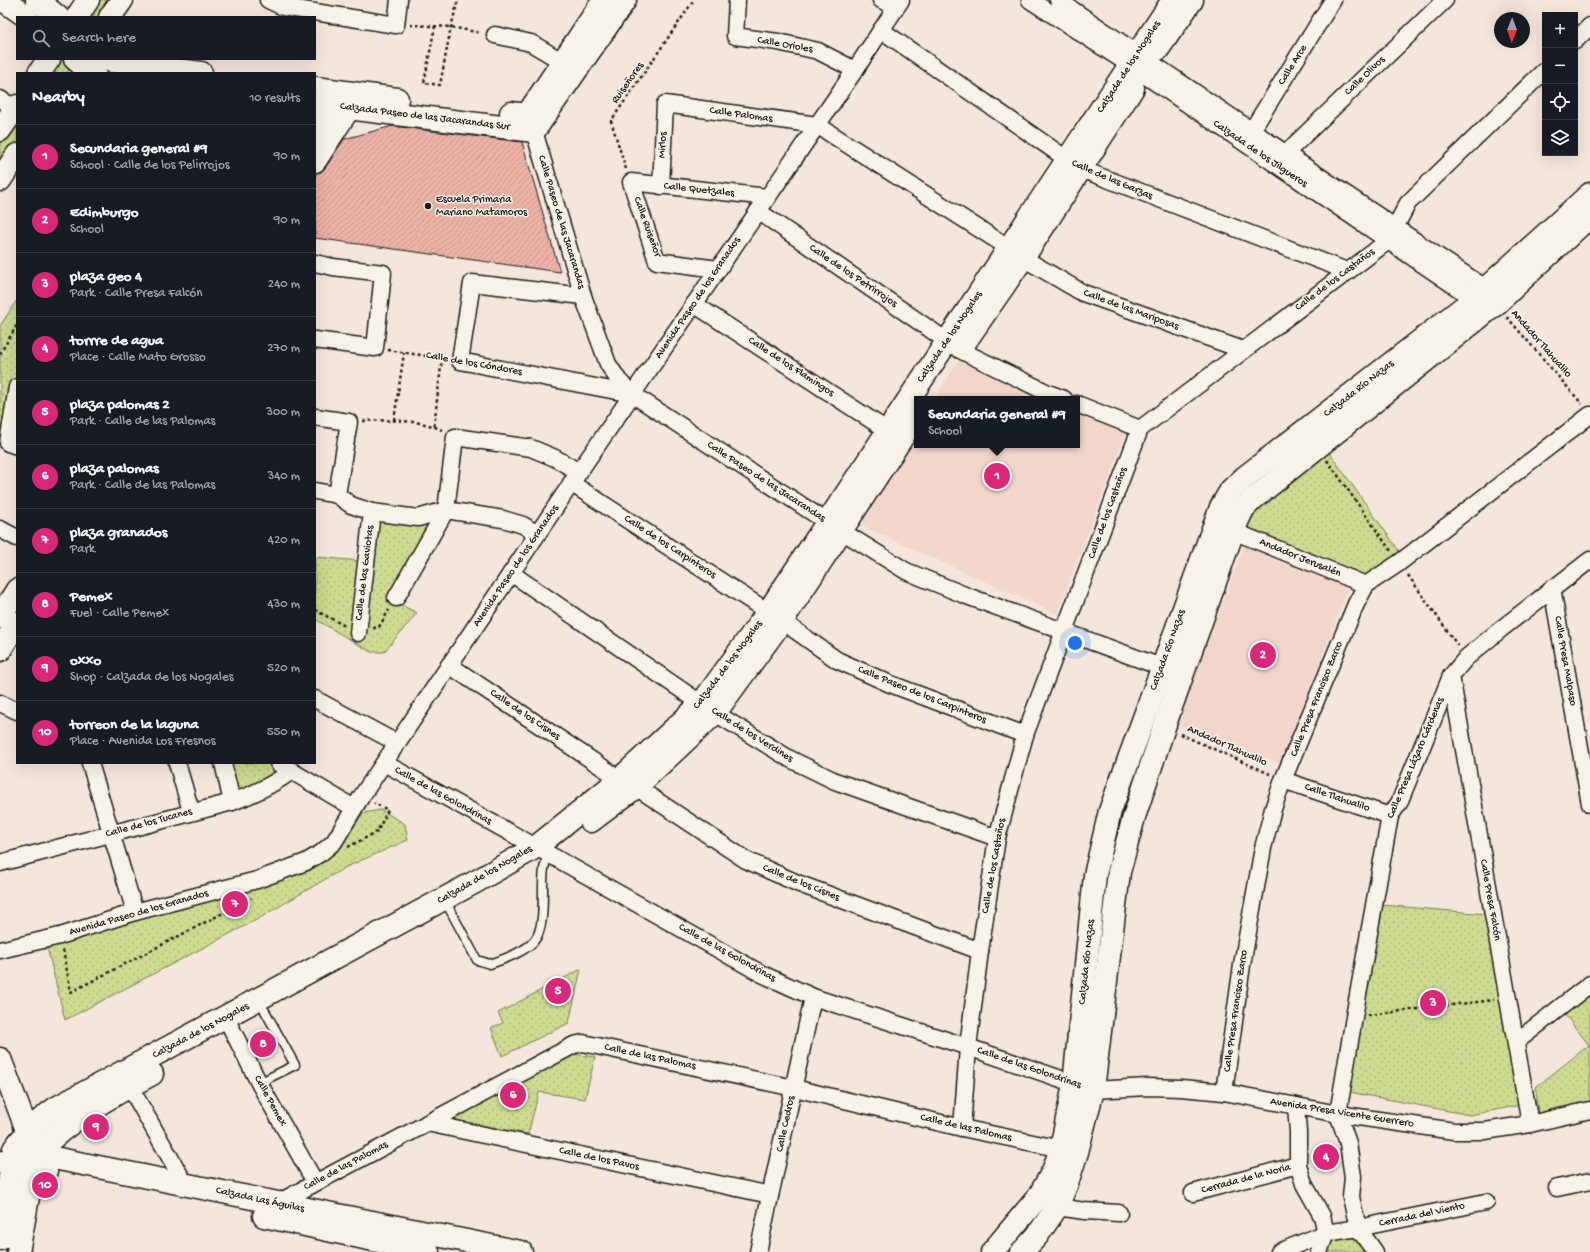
<!DOCTYPE html>
<html lang="en">
<head>
<meta charset="utf-8">
<style>
  :root { --surface:#171b24; --page:#242831; --text:#f1f3f6; --muted:#9ea1a6; --line:#363941; --accent:#db2777 }
  body { margin:0; font-family:"Gochi Hand",sans-serif; background:var(--page); color:var(--text) }
  .controls { position:absolute; right:12px; top:12px; display:grid; overflow:hidden; border-radius:0px; box-shadow:0 4px 16px #0002 }
  .controls button { width:36px; height:36px; display:grid; place-items:center; padding:0; border:0; border-bottom:1px solid var(--line); background:var(--surface); color:var(--text); font:20px sans-serif }
  .compass { position:absolute; left:1494px; top:12px; width:36px; height:36px; border-radius:50%; background:var(--surface); box-shadow:0 4px 16px #0002; rotate:181deg }
  .you { position:absolute; left:1075px; top:643px; width:14px; height:14px; margin:-10px; border:3px solid #fff; border-radius:50%; background:#1a73e8; box-shadow:0 0 0 6px #1a73e833 }
  .badge { display:grid; place-items:center; width:26px; height:26px; border-radius:50%; background:var(--accent); color:#fff; font-size:13px; font-weight:700 }
  .pin { position:absolute; translate:-50% -50%; border:2px solid #fff; box-shadow:0 1px 4px #0006 }
  .popup { position:absolute; left:914px; top:396px; width:166px; height:52px; box-sizing:border-box; display:grid; place-content:center; border-radius:0px; background:var(--surface); filter:drop-shadow(0 1px 3px #0005); font-size:13px; white-space:nowrap; color:var(--muted) }
  .popup b { font-size:15px; color:var(--text) }
  .popup::after { content:''; position:absolute; left:50%; top:100%; margin-left:-8px; border:8px solid transparent; border-top-color:var(--surface) }
  .list { margin:0; padding:0; list-style:none }
  h2 { display:flex; justify-content:space-between; align-items:center; height:52px; margin:0; padding:0 16px; font-size:17px }
  h2 small { font-size:13px; font-weight:400; color:var(--muted) }
  .list li { display:grid; grid-template-columns:26px 1fr auto; gap:12px; align-items:center; box-sizing:border-box; height:64px; padding:0 16px; border-top:1px solid var(--line) }
  .list b { display:block; font-size:15px; white-space:nowrap }
  .list p { margin:0; font-size:13px; white-space:nowrap; color:var(--muted) }
  .list em { font-size:13px; font-style:normal; color:var(--muted) }
  .icon { flex:none; width:22px; height:22px; fill:none; stroke:currentColor; stroke-width:2; stroke-linecap:round; stroke-linejoin:round }
  .map { position:relative; flex:none; width:1590px; height:1252px; overflow:hidden }
  .search { position:absolute; background:var(--surface); box-shadow:0 4px 16px #0002; left:16px; top:16px; width:300px; height:44px; display:flex; align-items:center; gap:10px; box-sizing:border-box; padding:0 14px; border-radius:0px; color:var(--muted); font-size:15px }
  .panel { position:absolute; background:var(--surface); box-shadow:0 4px 16px #0002; left:16px; top:72px; width:300px; height:692px; border-radius:0px }
  .map>svg:first-child { display:block }
  .built { fill:#f2d6cb }
  .green { fill:url(#green-dots); stroke:#747c56 }
  .building { fill:url(#building-hatch); stroke:#1c1c1c }
  .lines { fill:none; stroke-linecap:round; stroke-linejoin:round }
  .lane-casing { stroke:#1c1c1c; stroke-width:11 }
  .street-casing { stroke:#1c1c1c; stroke-width:19 }
  .secondary-casing { stroke:#1c1c1c; stroke-width:25 }
  .path { stroke:#1c1c1c; stroke-width:2.5; stroke-dasharray:3 3; stroke-linecap:butt }
  .lane { stroke:#f7f3e8; stroke-width:8 }
  .street { stroke:#f7f3e8; stroke-width:16 }
  .secondary { stroke:#f7f3e8; stroke-width:22 }
  .poi-dot { fill:#1c1c1c; stroke:#f7f3e8; stroke-width:1.5 }
  .labels { text-anchor:middle; dominant-baseline:central; stroke-width:3; stroke-linejoin:round; paint-order:stroke }
  .street-label { font-size:11px; fill:#1c1c1c; stroke:#f7f3e8 }
  .poi-label { font-size:11px; fill:#1c1c1c; stroke:#f7f3e8; text-anchor:start }
</style>
</head>
<body>
<div class="map">
<svg width="1590" height="1252" viewBox="0 0 1590 1252">
  <defs>
    <pattern id="green-dots" width="8" height="8" patternUnits="userSpaceOnUse"><rect width="8" height="8" fill="#ccdb8f"/><path d="M2 2h.1M6 6h.1" fill="none" stroke="#afbb7b" stroke-width="1.8" stroke-linecap="round"/></pattern>
    <pattern id="building-hatch" width="6" height="6" patternUnits="userSpaceOnUse"><rect width="6" height="6" fill="#ecb2a6"/><path d="M-1 1l2-2M0 6l6-6M5 7l2-2" fill="none" stroke="#ca988e"/></pattern>
  </defs>
  <rect width="100%" height="100%" fill="#f5e6db"/>
  <filter id="ink" filterUnits="userSpaceOnUse"><feTurbulence type="fractalNoise" baseFrequency=".025" numOctaves="2"/><feDisplacementMap in="SourceGraphic" scale="8" xChannelSelector="R" yChannelSelector="G"/><feConvolveMatrix kernelMatrix="1 2 1 2 8 2 1 2 1" color-interpolation-filters="sRGB"/></filter>
  <g filter="url(#ink)">
    <g class="built">
      <path d="M962,355L1058,399H934Z"/>
      <path d="M1077,408L1127,430L1057,614L855,523L917,426V445H1077Z"/>
      <path d="M1244,546L1349,586L1282,764L1176,724Z"/>
    </g>
    <g class="green">
      <path d="M95,0H117L106,17H89Z"/>
      <path d="M53,59H61L71,67L67,73H44Z"/>
      <path d="M17,113V147L0,172V139Z"/>
      <path d="M17,300V455L0,446V326Z"/>
      <path d="M1326,448L1402,555L1366,582L1239,529L1250,507Z"/>
      <path d="M366,515L436,521L391,597L401,605L417,613L384,652H371L315,619V557L361,561Z"/>
      <path d="M227,763H274L289,771L234,798Z"/>
      <path d="M381,810L405,824L408,840L346,867L258,919L65,1020L46,943L314,865L336,853L363,813Z"/>
      <path d="M1382,905L1486,914L1521,1105L1470,1115L1349,1092Z"/>
      <path d="M581,969L569,1023L502,1056L491,1028L503,1023L498,1013Z"/>
      <path d="M1590,987V1105L1538,1117L1536,1087L1589,1045L1562,1011Z"/>
      <path d="M573,1054L595,1057L585,1099L539,1092L528,1134L445,1118Z"/>
      <path d="M1358,1229L1372,1252H1319L1320,1237Z"/>
    </g>
    <g class="building">
      <path d="M393,126L522,142L560,272L315,238V173L321,172L325,168L344,139Z"/>
      <path d="M1318,1150H1334L1333,1164H1318Z"/>
    </g>
    <g class="lines">
      <defs>
        <g id="lane">
          <path d="M449,908L477,960L490,964C502,960 526,951 534,941C547,926 541,888 544,869C545,863 547,858 548,853"/>
          <path d="M259,1083L295,1065L265,1011"/>
        </g>
        <g id="street">
          <path d="M268,0L283,7L396,25L399,0"/>
          <path d="M737,0L735,36L778,42L818,51L855,70"/>
          <path d="M881,0L896,7"/>
          <path d="M1030,0L1130,65L1481,304"/>
          <path d="M1058,0L1494,294"/>
          <path d="M881,30L1081,169L1347,271"/>
          <path d="M495,35L531,43L563,62"/>
          <path d="M1575,41L1590,26"/>
          <path d="M0,99L15,108"/>
          <path d="M530,121L534,131L583,296L608,364L619,381L632,394L827,522L906,571L967,596L1172,671"/>
          <path d="M1252,130L1333,0"/>
          <path d="M1286,153L1445,0"/>
          <path d="M661,186L665,104L817,125L1009,248"/>
          <path d="M758,211L960,350L1048,393L1064,399"/>
          <path d="M1023,258L1083,293L1243,350"/>
          <path d="M315,263L333,267L383,273L375,348L315,340"/>
          <path d="M718,269L657,261L631,182L768,197"/>
          <path d="M583,296L472,283L460,361L632,394"/>
          <path d="M694,304L888,431"/>
          <path d="M17,387L8,443L17,446"/>
          <path d="M1077,404L1140,429"/>
          <path d="M315,417L349,422L337,495"/>
          <path d="M571,483L768,612"/>
          <path d="M315,491L337,495L351,505L372,512L418,518L446,510L503,519L523,525L537,534"/>
          <path d="M0,529L17,538"/>
          <path d="M1233,531L1366,585"/>
          <path d="M511,573L715,713L790,759L835,781L997,838"/>
          <path d="M1552,588L1590,804"/>
          <path d="M396,598L446,510L455,437L531,448L555,458L579,472"/>
          <path d="M782,621L837,660L888,683L1025,735"/>
          <path d="M358,633L372,512"/>
          <path d="M449,665L620,779"/>
          <path d="M1451,676L1530,1124"/>
          <path d="M315,699L397,743"/>
          <path d="M0,703L17,711"/>
          <path d="M90,763L135,912"/>
          <path d="M177,763L191,811"/>
          <path d="M223,763L232,802"/>
          <path d="M278,763L354,808"/>
          <path d="M384,763L536,847L762,974L813,997L968,1047L1093,1090L1147,1087L1181,1088L1224,1092L1338,1114L1454,1131H1485L1530,1124L1590,1110"/>
          <path d="M1283,780L1390,816"/>
          <path d="M636,787L746,860L797,883L980,951"/>
          <path d="M0,863L232,802C255,794 272,785 292,771"/>
          <path d="M0,950L60,936L135,912L257,880L306,862L321,853L334,842L361,797L579,472L855,70L901,0"/>
          <path d="M226,1018L259,1083L315,1182"/>
          <path d="M1516,1042L1590,984"/>
          <path d="M125,1078L185,1184"/>
          <path d="M1224,1092L1242,965L1263,848L1273,809L1283,780L1356,604L1366,585L1399,563L1590,415"/>
          <path d="M1296,1106L1298,1132V1165L1304,1184L1322,1216L1326,1233L1319,1252"/>
          <path d="M427,1123L770,1195"/>
          <path d="M962,1128L968,1047L980,951L997,838L1025,735L1140,429L1388,241L1408,203L1545,70"/>
          <path d="M1557,1188L1590,1181"/>
          <path d="M1193,1193L1298,1165"/>
          <path d="M274,1205L574,1045L583,1043L794,1088L962,1128L1071,1151"/>
          <path d="M1057,1207L1085,1211L1119,1213"/>
          <path d="M758,1252L813,997"/>
          <path d="M1279,1252L1326,1233L1358,1228L1486,1202"/>
          <path d="M1375,1252L1358,1228L1351,1197L1353,1177L1348,1143L1338,1114L1354,1017L1390,816L1399,803L1451,676L1466,658L1501,629L1590,560"/>
        </g>
        <g id="secondary">
          <path d="M3,0L27,17"/>
          <path d="M37,0L58,17"/>
          <path d="M77,17L88,0"/>
          <path d="M110,17L122,0"/>
          <path d="M1158,49L1192,0"/>
          <path d="M75,59L86,68L95,73"/>
          <path d="M104,59L111,61L201,73"/>
          <path d="M39,73L49,59"/>
          <path d="M315,88L397,99"/>
          <path d="M315,104L534,131L625,0"/>
          <path d="M511,113L527,115L604,0"/>
          <path d="M0,130L17,106"/>
          <path d="M315,130L337,96"/>
          <path d="M315,161L357,96"/>
          <path d="M0,180L17,155"/>
          <path d="M963,345L1023,258L1133,88"/>
          <path d="M0,617L17,590"/>
          <path d="M0,650L17,623"/>
          <path d="M591,821L636,787L715,713L782,621L913,421"/>
          <path d="M0,1059L36,1154L18,1252"/>
          <path d="M14,1149C27,1131 38,1121 56,1108L477,881L536,847L620,779L702,703L768,612L1173,0"/>
          <path d="M24,1152L521,1252"/>
          <path d="M36,1154C68,1120 111,1096 152,1074"/>
          <path d="M0,1162L46,1171"/>
          <path d="M264,1216L428,1252"/>
          <path d="M0,1239L14,1151"/>
          <path d="M992,1252L1039,1196L1053,1171L1061,1149L1074,1084L1095,875L1110,811L1221,507L1231,490L1245,477L1474,299L1590,194"/>
          <path d="M1022,1252L1037,1236L1057,1207L1066,1186L1077,1152L1093,1090L1119,872L1134,817L1164,727L1233,531L1243,509L1254,498L1496,304L1590,216"/>
        </g>
      </defs>
      <use href="#lane" class="lane-casing"/>
      <use href="#street" class="street-casing"/>
      <use href="#secondary" class="secondary-casing"/>
      <g class="path">
        <path d="M410,25L451,27L481,33"/>
        <path d="M435,26L424,83L440,85L451,27L458,0"/>
        <path d="M626,169L611,121L694,0"/>
        <path d="M1507,317L1582,404"/>
        <path d="M388,350L446,359"/>
        <path d="M0,354L17,325"/>
        <path d="M394,420L404,353"/>
        <path d="M363,421C387,420 420,419 442,430"/>
        <path d="M434,426L442,358"/>
        <path d="M1327,460L1391,551"/>
        <path d="M1408,575L1458,646"/>
        <path d="M315,610L345,626"/>
        <path d="M373,628L379,627L389,610"/>
        <path d="M1180,734L1270,774"/>
        <path d="M348,847L377,832L388,810L374,803"/>
        <path d="M63,950L71,992L252,898"/>
        <path d="M1368,1015L1494,1000"/>
      </g>
      <use href="#lane" class="lane"/>
      <use href="#street" class="street"/>
      <use href="#secondary" class="secondary"/>
    </g>
  </g>
  <circle class="poi-dot" cx="428" cy="206" r="4"/>
  <g class="labels">
    <g class="street-label">
      <text transform="translate(785 45) rotate(10)">Calle Orioles</text>
      <text transform="translate(1293 65) rotate(-58)">Calle Arce</text>
      <text transform="translate(1129 67) rotate(-57)">Calzada de los Nogales</text>
      <text transform="translate(1365 76) rotate(-44)">Calle Olivos</text>
      <text transform="translate(628 83) rotate(-55)">Ruiseñores</text>
      <text transform="translate(741 115) rotate(8)">Calle Palomas</text>
      <text transform="translate(425 117) rotate(7)">Calzada Paseo de las Jacarandas Sur</text>
      <text transform="translate(663 145) rotate(-87)">Mirlos</text>
      <text transform="translate(1260 154) rotate(34)">Calzada de los Jilgueros</text>
      <text transform="translate(1112 180) rotate(23)">Calle de las Garzas</text>
      <text transform="translate(699 190) rotate(6)">Calle Quetzales</text>
      <text transform="translate(561 222) rotate(73)">Calle Paseo de las Jacarandas</text>
      <text transform="translate(647 227) rotate(70)">Calle Ruiseñor</text>
      <text transform="translate(853 276) rotate(34)">Calle de los Petrirrojos</text>
      <text transform="translate(1335 280) rotate(-37)">Calle de los Castaños</text>
      <text transform="translate(698 298) rotate(-56)">Avenida Paseo de los Granados</text>
      <text transform="translate(1131 310) rotate(20)">Calle de las Mariposas</text>
      <text transform="translate(950 337) rotate(-56)">Calzada de los Nogales</text>
      <text transform="translate(1541 344) rotate(49)">Andador Tlahualilo</text>
      <text transform="translate(474 364) rotate(10)">Calle de los Cóndores</text>
      <text transform="translate(791 367) rotate(33)">Calle de los Flamingos</text>
      <text transform="translate(1359 389) rotate(-38)">Calzada Río Nazas</text>
      <text transform="translate(766 482) rotate(33)">Calle Paseo de las Jacarandas</text>
      <text transform="translate(1108 513) rotate(-70)">Calle de los Castaños</text>
      <text transform="translate(670 547) rotate(33)">Calle de los Carpinteros</text>
      <text transform="translate(1300 558) rotate(22)">Andador Jerusalén</text>
      <text transform="translate(516 566) rotate(-56)">Avenida Paseo de los Granados</text>
      <text transform="translate(365 573) rotate(-83)">Calle de las Gaviotas</text>
      <text transform="translate(1168 650) rotate(-70)">Calzada Río Nazas</text>
      <text transform="translate(1565 661) rotate(80)">Calle Presa Malpaso</text>
      <text transform="translate(728 665) rotate(-53)">Calzada de los Nogales</text>
      <text transform="translate(922 695) rotate(22)">Calle Paseo de los Carpinteros</text>
      <text transform="translate(1317 699) rotate(-68)">Calle Presa Francisco Zarco</text>
      <text transform="translate(525 715) rotate(34)">Calle de los Cisnes</text>
      <text transform="translate(752 735) rotate(32)">Calle de los Verdines</text>
      <text transform="translate(1227 746) rotate(24)">Andador Tlahualilo</text>
      <text transform="translate(1416 758) rotate(-67)">Calle Presa Lázaro Cárdenas</text>
      <text transform="translate(443 796) rotate(29)">Calle de las Golondrinas</text>
      <text transform="translate(1337 798) rotate(19)">Calle Tlahualilo</text>
      <text transform="translate(149 823) rotate(-15)">Calle de los Tucanes</text>
      <text transform="translate(994 866) rotate(-80)">Calle de los Castaños</text>
      <text transform="translate(485 875) rotate(-30)">Calzada de los Nogales</text>
      <text transform="translate(801 883) rotate(22)">Calle de los Cisnes</text>
      <text transform="translate(1490 900) rotate(80)">Calle Presa Falcón</text>
      <text transform="translate(139 913) rotate(-16)">Avenida Paseo de los Granados</text>
      <text transform="translate(727 953) rotate(29)">Calle de las Golondrinas</text>
      <text transform="translate(1087 962) rotate(-84)">Calzada Río Nazas</text>
      <text transform="translate(1236 1011) rotate(-82)">Calle Presa Francisco Zarco</text>
      <text transform="translate(201 1031) rotate(-28)">Calzada de los Nogales</text>
      <text transform="translate(650 1057) rotate(12)">Calle de las Palomas</text>
      <text transform="translate(1029 1068) rotate(19)">Calle de las Golondrinas</text>
      <text transform="translate(270 1101) rotate(61)">Calle Pemex</text>
      <text transform="translate(1342 1113) rotate(9)">Avenida Presa Vicente Guerrero</text>
      <text transform="translate(786 1124) rotate(-78)">Calle Cedros</text>
      <text transform="translate(966 1128) rotate(13)">Calle de las Palomas</text>
      <text transform="translate(599 1159) rotate(12)">Calle de los Pavos</text>
      <text transform="translate(346 1166) rotate(-28)">Calle de las Palomas</text>
      <text transform="translate(1246 1179) rotate(-15)">Cerrada de la Noria</text>
      <text transform="translate(260 1200) rotate(12)">Calzada Las Águilas</text>
      <text transform="translate(1422 1215) rotate(-12)">Cerrada del Viento</text>
    </g>
    <g class="poi-label">
      <text x="436" y="200">Escuela Primaria<tspan x="436" dy="13">Mariano Matamoros</tspan></text>
    </g>
  </g>
</svg>
<div class="controls">
<button>+</button>
<button>−</button>
<button><svg class="icon" aria-label="locate" viewBox="0 0 24 24"><circle cx="12" cy="12" r="6"/><path d="M12 2v4M12 18v4M2 12h4M18 12h4"/></svg></button>
<button><svg class="icon" aria-label="layers" viewBox="0 0 24 24"><path d="M12 4l9 5-9 5-9-5zM3 14l9 5 9-5"/></svg></button>
</div>
<svg class="compass" viewBox="-18 -18 36 36"><path d="M0-13l5 13h-10z" fill="#e53935"/><path d="M0 13l5-13h-10z" fill="#9ea1a6"/></svg>
<div class="you"></div>
<div class="pin badge" style="left:997px;top:476px">1</div>
<div class="popup"><b>Secundaria general #9</b>School</div>
<div class="pin badge" style="left:1263px;top:655px">2</div>
<div class="pin badge" style="left:1433px;top:1003px">3</div>
<div class="pin badge" style="left:1326px;top:1157px">4</div>
<div class="pin badge" style="left:558px;top:991px">5</div>
<div class="pin badge" style="left:513px;top:1095px">6</div>
<div class="pin badge" style="left:235px;top:904px">7</div>
<div class="pin badge" style="left:263px;top:1044px">8</div>
<div class="pin badge" style="left:96px;top:1127px">9</div>
<div class="pin badge" style="left:45px;top:1185px">10</div>
<div class="search"><svg class="icon" aria-label="search" viewBox="0 0 24 24"><circle cx="10" cy="10" r="6"/><path d="M15 15l6 6"/></svg>Search here</div>
<section class="panel">
<h2>Nearby<small>10 results</small></h2>
<ul class="list">
<li><span class="badge">1</span><div><b>Secundaria general #9</b><p>School · Calle de los Pelirrojos</p></div><em>90 m</em></li>
<li><span class="badge">2</span><div><b>Edimburgo</b><p>School</p></div><em>90 m</em></li>
<li><span class="badge">3</span><div><b>plaza geo 4</b><p>Park · Calle Presa Falcón</p></div><em>240 m</em></li>
<li><span class="badge">4</span><div><b>torrre de agua</b><p>Place · Calle Mato Grosso</p></div><em>270 m</em></li>
<li><span class="badge">5</span><div><b>plaza palomas 2</b><p>Park · Calle de las Palomas</p></div><em>300 m</em></li>
<li><span class="badge">6</span><div><b>plaza palomas</b><p>Park · Calle de las Palomas</p></div><em>340 m</em></li>
<li><span class="badge">7</span><div><b>plaza granados</b><p>Park</p></div><em>420 m</em></li>
<li><span class="badge">8</span><div><b>Pemex</b><p>Fuel · Calle Pemex</p></div><em>430 m</em></li>
<li><span class="badge">9</span><div><b>oxxo</b><p>Shop · Calzada de los Nogales</p></div><em>520 m</em></li>
<li><span class="badge">10</span><div><b>torreon de la laguna</b><p>Place · Avenida Los Fresnos</p></div><em>550 m</em></li>
</ul>
</section>
</div>
</body>
</html>
